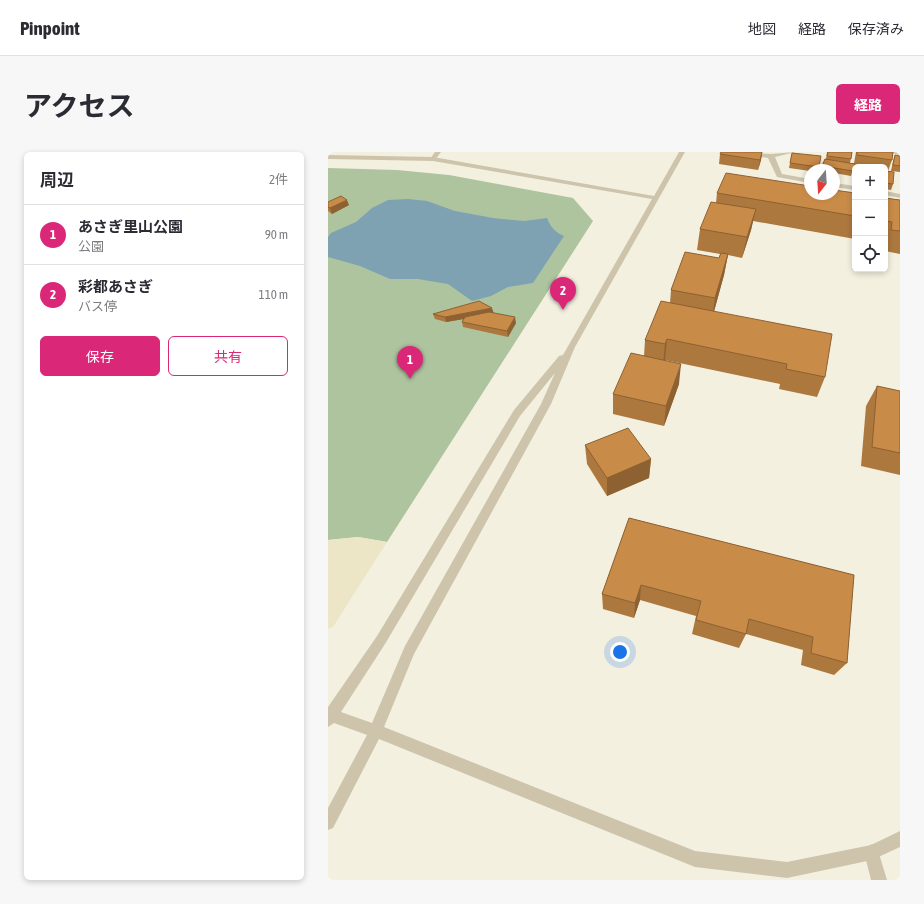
<!DOCTYPE html>
<html lang="ja">
<head>
<meta charset="utf-8">
<style>
  :root { --surface:#fff; --page:#f7f7f7; --text:#2b2b33; --muted:#7c7c81; --line:#e1e1e2; --accent:#db2777 }
  body { margin:0; font-family:"Asap Condensed","Noto Sans JP",sans-serif; background:var(--page); color:var(--text) }
  .controls { position:absolute; right:12px; top:12px; display:grid; overflow:hidden; border-radius:6px; box-shadow:0 2px 6px #0003 }
  .controls button { width:36px; height:36px; display:grid; place-items:center; padding:0; border:0; border-bottom:1px solid var(--line); background:var(--surface); color:var(--text); font:20px sans-serif }
  .compass { position:absolute; left:476px; top:12px; width:36px; height:36px; border-radius:50%; background:var(--surface); box-shadow:0 2px 6px #0003; rotate:197deg }
  .you { position:absolute; left:292px; top:500px; width:14px; height:14px; margin:-10px; border:3px solid #fff; border-radius:50%; background:#1a73e8; box-shadow:0 0 0 6px #1a73e833 }
  .badge { display:grid; place-items:center; width:26px; height:26px; border-radius:50%; background:var(--accent); color:#fff; font-size:13px; font-weight:700 }
  .pin { position:absolute; translate:-50% -33px; filter:drop-shadow(0 1px 2px #0008) }
  .pin::after { content:''; position:absolute; top:21px; width:14px; height:12px; background:inherit; clip-path:polygon(0 0,100% 0,50% 100%) }
  .list { margin:0; padding:0; list-style:none }
  h2 { display:flex; justify-content:space-between; align-items:center; height:52px; margin:0; padding:0 16px; font-size:17px }
  h2 small { font-size:13px; font-weight:400; color:var(--muted) }
  .list li { display:grid; grid-template-columns:26px 1fr auto; gap:12px; align-items:center; box-sizing:border-box; height:60px; padding:0 16px; border-top:1px solid var(--line) }
  .list b { display:block; font-size:15px; white-space:nowrap }
  .list p { margin:0; font-size:13px; white-space:nowrap; color:var(--muted) }
  .list em { font-size:13px; font-style:normal; color:var(--muted) }
  .actions { display:flex; gap:8px; padding:12px 16px }
  .actions a { flex:1; padding:9px 0; border:1px solid var(--accent); border-radius:6px; text-align:center; font-size:14px; color:var(--accent) }
  .actions .main { background:var(--accent); color:#fff }
  .icon { flex:none; width:22px; height:22px; fill:none; stroke:currentColor; stroke-width:2; stroke-linecap:round; stroke-linejoin:round }
  .map { position:relative; flex:none; width:572px; height:728px; overflow:hidden; border-radius:6px }
  header { display:flex; align-items:center; gap:24px; box-sizing:border-box; height:56px; padding:0 20px; background:var(--surface); border-bottom:1px solid var(--line) }
  header strong { font-size:19px }
  nav { display:flex; gap:22px; margin-inline-start:auto; font-size:14px }
  .intro { display:flex; align-items:center; justify-content:space-between; box-sizing:border-box; height:96px; padding:0 24px }
  h1 { margin:0; font-size:28px }
  .button { padding:10px 18px; border-radius:6px; background:var(--accent); color:#fff; font-size:14px; font-weight:700 }
  main { display:flex; gap:24px; padding:0 24px }
  aside { flex:1; background:var(--surface); border-radius:6px; box-shadow:0 2px 6px #0003 }
  .map>svg:first-child { display:block }
  .green { fill:#adc49f }
  .plaza { fill:#ece6c7 }
  .water { fill:#7ea2b2 }
  .lines { fill:none; stroke-linecap:round; stroke-linejoin:round }
  .minor { fill:#cdc4ab; fill-rule:evenodd }
  .tertiary { fill:#cdc4ab; fill-rule:evenodd }
  .wall { fill:#ad783e }
  .shaded-wall { fill:#8d6132 }
  .building { fill:#c98b48; stroke:#8d6132 }
</style>
</head>
<body>
<header>
<strong>Pinpoint</strong>
<nav><a>地図</a><a>経路</a><a>保存済み</a></nav>
</header>
<div class="intro"><h1>アクセス</h1><a class="button">経路</a></div>
<main>
<aside>
<h2>周辺<small>2件</small></h2>
<ul class="list">
<li><span class="badge">1</span><div><b>あさぎ里山公園</b><p>公園</p></div><em>90 m</em></li>
<li><span class="badge">2</span><div><b>彩都あさぎ</b><p>バス停</p></div><em>110 m</em></li>
</ul>
<div class="actions"><a class="main">保存</a><a>共有</a></div>
</aside>
<div class="map">
<svg width="572" height="728" viewBox="0 0 572 728">
  <rect width="100%" height="100%" fill="#f4f0e0"/>
  <path class="green" d="M0,16L69,18L121,23L245,46L265,69L59,390L30,385L0,388Z"/>
  <path class="plaza" d="M30,385L59,390L5,475L0,477V388Z"/>
  <path class="water" d="M80,47L99,49L127,59L165,66L196,69L219,66C223,76 227,80 236,84L205,131L180,135L163,144L144,149L120,132L90,127H62L32,114L0,105V85L3,81L28,70L44,56L60,48Z"/>
  <g class="lines">
    <g class="minor">
      <path d="M107,0H113L107,8H103L102,7Z"/>
      <path d="M413,0L443,2L467,0L447,5L454,22L482,27V31L449,25L440,6L416,2Z"/>
      <path d="M562,0H572V3L563,1Z"/>
      <path d="M506,31L527,34V38L506,35Z"/>
      <path d="M557,39L572,42V46L557,43Z"/>
      <path d="M544,692L549,695L559,728H543L536,700L539,695Z"/>
    </g>
    <path class="tertiary" d="M351,0H357L247,195L223,252L86,502L56,575L367,699L459,710L543,693L572,679V695L544,708L459,726L367,715L51,587L5,676L0,678V656L39,583L6,571L0,575V555L49,484L186,258L231,204L235,203L324,47L105,9L0,7V3L105,5L326,44ZM227,221L213,252L77,494L44,571L13,560L57,492L192,264Z"/>
  </g>
  <g class="wall">
    <path d="M434,0L433,8L430,18L391,12L392,2Z"/>
    <path d="M499,0H524L522,11H526L528,0H565L564,8L560,19L557,18V15H537L526,13L523,24L506,21V18H493L497,7H498Z"/>
    <path d="M464,1L491,15L490,18H482V19L461,16Z"/>
    <path d="M567,3L572,4V20L563,19L565,9Z"/>
    <path d="M557,19L565,32L563,38L557,37Z"/>
    <path d="M389,41H527V87L425,69L423,78L414,106L400,103L396,123L386,159L497,225L489,245L451,237L452,232L337,208L351,232L336,274L285,262V242L316,204L317,188L342,151L343,138L391,106L392,102L369,98L372,77L388,51Z"/>
    <path d="M557,46L572,48V102L557,99Z"/>
    <path d="M0,50L21,53L4,62L0,59Z"/>
    <path d="M165,161L188,171L180,185L135,175L134,170L135,167L118,170L107,167L105,162Z"/>
    <path d="M549,234L572,239V323L533,314L538,254Z"/>
    <path d="M257,293L323,307L321,326L279,344L259,312Z"/>
    <path d="M301,366L526,423L519,511L506,523L473,513L475,498L418,482L411,496L364,482L368,464L312,448L306,466L275,457L274,442Z"/>
  </g>
  <g class="shaded-wall">
    <path d="M434,0L433,8L430,18L432,8Z"/>
    <path d="M19,48L21,53L4,62L2,56Z"/>
    <path d="M428,57L423,78L414,106L419,85Z"/>
    <path d="M400,102L396,123L384,167L387,146Z"/>
    <path d="M164,156L166,162L118,170L117,165Z"/>
    <path d="M187,165L188,171L180,185L179,179Z"/>
    <path d="M339,187L337,208L335,212L337,192Z"/>
    <path d="M353,212L351,232L336,274L338,254Z"/>
    <path d="M323,307L321,326L279,344V326Z"/>
    <path d="M313,433L312,448L306,466L307,451Z"/>
  </g>
  <g class="building">
    <path d="M393,0H434L432,8L392,2Z"/>
    <path d="M500,0H524L523,7L499,4Z"/>
    <path d="M529,0H565L564,8L529,3Z"/>
    <path d="M464,1L493,4L491,15L462,11Z"/>
    <path d="M567,3L572,4V14L565,13Z"/>
    <path d="M497,7L527,12L525,19L494,14Z"/>
    <path d="M557,19L566,20L565,32L557,31Z"/>
    <path d="M398,21L482,34V42H506V38L527,41V64L389,41Z"/>
    <path d="M13,44L19,48L2,56L0,55V50Z"/>
    <path d="M557,46L572,48V79L563,78L564,70L557,69Z"/>
    <path d="M383,50L428,57L419,85L372,77Z"/>
    <path d="M357,100L391,106L393,101L400,102L387,146L343,138Z"/>
    <path d="M151,149L164,156L117,165L105,162Z"/>
    <path d="M333,149L504,182L497,225L458,217L459,212L339,187L337,192L317,188Z"/>
    <path d="M161,160L187,165L179,179L134,170L137,165Z"/>
    <path d="M303,201L353,212L338,254L285,242Z"/>
    <path d="M549,234L572,239V301L544,295Z"/>
    <path d="M300,276L323,307L279,326L257,293Z"/>
    <path d="M301,366L526,423L519,511L483,501L485,485L421,467L418,482L368,468L373,449L313,433L307,451L274,442Z"/>
  </g>
</svg>
<div class="controls">
<button>+</button>
<button>−</button>
<button><svg class="icon" aria-label="locate" viewBox="0 0 24 24"><circle cx="12" cy="12" r="6"/><path d="M12 2v4M12 18v4M2 12h4M18 12h4"/></svg></button>
</div>
<svg class="compass" viewBox="-18 -18 36 36"><path d="M0-13l5 13h-10z" fill="#e53935"/><path d="M0 13l5-13h-10z" fill="#7c7c81"/></svg>
<div class="you"></div>
<div class="pin badge" style="left:82px;top:227px">1</div>
<div class="pin badge" style="left:235px;top:158px">2</div>
</div>
</main>
</body>
</html>
